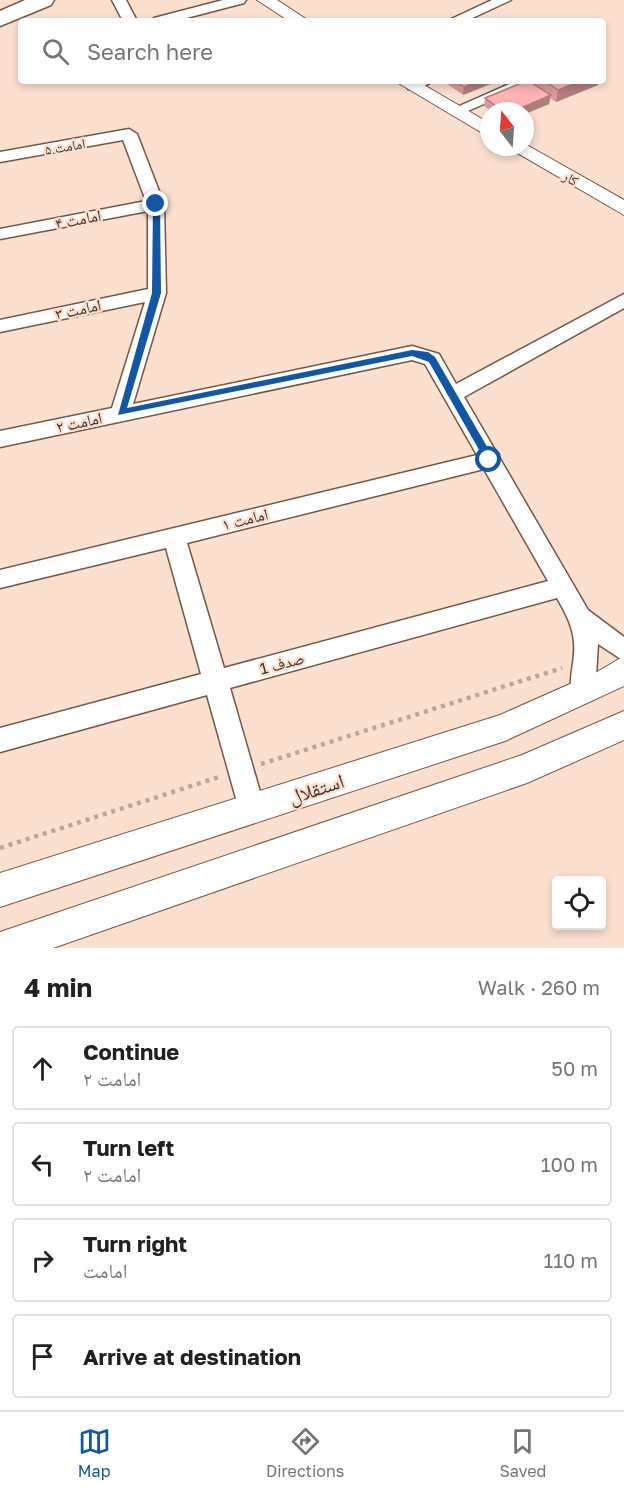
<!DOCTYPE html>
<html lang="en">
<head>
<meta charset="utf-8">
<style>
  :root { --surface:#fff; --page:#f6f6f6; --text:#202124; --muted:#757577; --line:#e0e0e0; --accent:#1256a6 }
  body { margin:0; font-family:"Golos Text","Noto Naskh Arabic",sans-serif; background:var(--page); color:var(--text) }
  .controls { position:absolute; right:18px; bottom:18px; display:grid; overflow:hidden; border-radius:6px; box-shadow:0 3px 9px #0003 }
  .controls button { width:54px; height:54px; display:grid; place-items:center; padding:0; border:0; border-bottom:2px solid var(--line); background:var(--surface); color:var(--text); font:30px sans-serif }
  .compass { position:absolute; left:480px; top:102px; width:54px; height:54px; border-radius:50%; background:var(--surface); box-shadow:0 3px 9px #0003; rotate:343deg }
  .stop { position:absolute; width:18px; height:18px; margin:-14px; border:4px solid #1256a6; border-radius:50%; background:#fff }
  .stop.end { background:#1256a6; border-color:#fff; box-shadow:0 2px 6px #0008 }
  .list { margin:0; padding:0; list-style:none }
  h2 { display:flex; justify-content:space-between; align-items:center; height:78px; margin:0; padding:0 24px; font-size:26px }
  h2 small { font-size:20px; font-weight:400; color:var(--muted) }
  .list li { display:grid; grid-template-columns:39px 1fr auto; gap:18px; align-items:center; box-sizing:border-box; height:84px; margin:0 12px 12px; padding:0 12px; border:2px solid var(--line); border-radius:6px }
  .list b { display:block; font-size:22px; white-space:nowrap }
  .list p { margin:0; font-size:20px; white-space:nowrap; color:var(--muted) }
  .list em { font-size:20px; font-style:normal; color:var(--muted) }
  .icon { flex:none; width:33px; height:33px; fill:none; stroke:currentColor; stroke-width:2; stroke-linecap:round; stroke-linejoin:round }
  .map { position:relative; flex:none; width:624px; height:948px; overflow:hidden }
  .search { position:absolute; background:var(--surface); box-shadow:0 3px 9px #0003; left:18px; right:18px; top:18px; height:66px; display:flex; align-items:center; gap:15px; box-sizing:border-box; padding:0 21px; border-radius:6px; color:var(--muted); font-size:22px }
  .sheet { height:462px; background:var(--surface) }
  nav { display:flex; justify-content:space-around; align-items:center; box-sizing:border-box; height:84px; border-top:2px solid var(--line); background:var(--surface); font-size:16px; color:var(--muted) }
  nav a { display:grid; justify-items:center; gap:3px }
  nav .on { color:var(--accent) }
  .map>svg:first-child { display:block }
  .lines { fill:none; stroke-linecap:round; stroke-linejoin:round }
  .minor-casing { stroke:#745746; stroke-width:3 }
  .tertiary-casing { stroke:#745746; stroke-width:2 }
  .primary-casing { stroke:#745746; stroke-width:3 }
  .path { stroke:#bda698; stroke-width:4.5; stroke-dasharray:4 5; stroke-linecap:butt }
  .minor { fill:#fff; fill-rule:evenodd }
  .tertiary { fill:#fff; fill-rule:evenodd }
  .primary { fill:#fff; fill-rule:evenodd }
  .wall { fill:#da9b9a }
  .shaded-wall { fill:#b27e7d }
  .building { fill:#feb4b3; stroke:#b27e7d; stroke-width:1.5 }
  .route { fill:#1256a6 }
  .labels { text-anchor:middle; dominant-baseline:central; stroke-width:4.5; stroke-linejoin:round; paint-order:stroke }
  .far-street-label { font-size:14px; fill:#41342c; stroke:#fbdfcf }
  .street-label { font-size:16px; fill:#41342c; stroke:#fbdfcf }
  .near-street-label { font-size:20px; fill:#41342c; stroke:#fbdfcf }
</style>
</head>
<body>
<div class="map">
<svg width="624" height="948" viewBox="0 0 624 948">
  <rect width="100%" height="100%" fill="#fbdfcf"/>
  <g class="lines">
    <defs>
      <g id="minor">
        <path d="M112,0H126L137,21H123Z"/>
        <path d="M223,0H246L244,3L175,21H152L154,18Z"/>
        <path d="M492,0H511L466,21H447Z"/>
        <path d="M413,81H434L418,89H408L406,86Z"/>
        <path d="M516,81H536L461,114L456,116L448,111Z"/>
        <path d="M129,129L137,134L164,204L166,293L133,404L412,346L439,354L456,384L624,294V308L464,397L588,610L624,637V661L598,644L595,692L592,700L583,703L574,700C566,682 576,662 574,643C573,626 565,612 557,598L230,688L265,809L261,818L252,822L243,818L239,809L207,695L0,752V728L201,674L166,548L0,588V570L477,455L425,364L412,360L0,447V431L112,408L145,302L0,332V320L148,289V211L0,239V229L146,201L123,140L0,162V152ZM484,469L548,581L224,668L187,543Z"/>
      </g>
      <g id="tertiary">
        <path d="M257,0H277L309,21H289Z"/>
        <path d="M395,81H417L489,123V137Z"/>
        <path d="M525,144L624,200V215L507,147H525Z"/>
        <path d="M624,656V686L505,741L0,907V873L500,715L597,672Z"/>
        <path d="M624,711V740L527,783L53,948H0V932L3,931L522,755Z"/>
      </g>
      <path id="primary" d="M25,0H54L51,5L0,26V11Z"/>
    </defs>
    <use href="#minor" class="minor-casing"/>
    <use href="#tertiary" class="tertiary-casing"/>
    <use href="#primary" class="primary-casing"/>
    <g class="path">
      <path d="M261,764L562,668"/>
      <path d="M0,848L219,777"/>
    </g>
    <use href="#minor" class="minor"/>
    <use href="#tertiary" class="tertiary"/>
    <use href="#primary" class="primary"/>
  </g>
  <g class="wall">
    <path d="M443,81H498L463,95Z"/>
    <path d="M533,81H599L598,85L556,102L550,98L549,104L525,114V111H491L484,106L485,98L533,84Z"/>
  </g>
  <g class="shaded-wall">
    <path d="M479,81H498L463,95L464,87Z"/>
    <path d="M581,81H599L598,85L556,102L558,90Z"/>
    <path d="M551,95L549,104L525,114V111H514Z"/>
  </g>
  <g class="building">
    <path d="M455,81H479L464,87Z"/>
    <path d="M526,81H529L551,95L514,111H503L485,98Z"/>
    <path d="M545,81H581L558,90Z"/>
  </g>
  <path class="route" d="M156,202L160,204L161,293L127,408L412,350L428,352L435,357L493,457V462H486L429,362L412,356L118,415L152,293L153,204Z"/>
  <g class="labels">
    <g class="far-street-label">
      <text transform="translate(65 146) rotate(-10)">امامت ۵</text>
      <text transform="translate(571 178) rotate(30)">کار</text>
    </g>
    <g class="street-label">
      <text transform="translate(78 219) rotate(-11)">امامت ۴</text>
      <text transform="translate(78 309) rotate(-12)">امامت ۳</text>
      <text transform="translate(79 422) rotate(-12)">امامت ۲</text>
      <text transform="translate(245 519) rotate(-14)">امامت ۱</text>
      <text transform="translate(282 663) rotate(-15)">صدف 1</text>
    </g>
    <g class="near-street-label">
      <text transform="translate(316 788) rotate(-18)">استقلال</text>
    </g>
  </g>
</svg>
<div class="controls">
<button><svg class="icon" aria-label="locate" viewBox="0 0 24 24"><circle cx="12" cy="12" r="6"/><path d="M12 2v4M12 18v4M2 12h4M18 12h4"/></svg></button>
</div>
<svg class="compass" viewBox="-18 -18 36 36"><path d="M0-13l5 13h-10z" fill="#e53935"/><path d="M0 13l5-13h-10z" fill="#757577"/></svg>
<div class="stop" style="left:489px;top:460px"></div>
<div class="stop end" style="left:156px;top:204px"></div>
<div class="search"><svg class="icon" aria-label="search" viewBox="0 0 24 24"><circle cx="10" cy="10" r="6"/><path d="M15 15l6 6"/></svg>Search here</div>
</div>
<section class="sheet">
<h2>4 min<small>Walk · 260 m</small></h2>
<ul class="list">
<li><svg class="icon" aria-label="ahead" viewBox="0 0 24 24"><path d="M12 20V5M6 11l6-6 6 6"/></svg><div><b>Continue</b><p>امامت ۲</p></div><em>50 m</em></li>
<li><svg class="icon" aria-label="left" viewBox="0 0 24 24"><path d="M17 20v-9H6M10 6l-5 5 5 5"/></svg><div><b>Turn left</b><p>امامت ۲</p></div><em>100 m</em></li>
<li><svg class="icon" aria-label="right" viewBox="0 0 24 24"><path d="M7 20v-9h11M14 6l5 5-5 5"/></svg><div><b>Turn right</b><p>امامت</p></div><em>110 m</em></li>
<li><svg class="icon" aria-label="arrive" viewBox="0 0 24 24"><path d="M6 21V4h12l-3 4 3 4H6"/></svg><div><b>Arrive at destination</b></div></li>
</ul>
</section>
<nav>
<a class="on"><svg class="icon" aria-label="map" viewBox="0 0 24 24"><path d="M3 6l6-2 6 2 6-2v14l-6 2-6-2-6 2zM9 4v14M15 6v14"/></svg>Map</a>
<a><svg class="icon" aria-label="directions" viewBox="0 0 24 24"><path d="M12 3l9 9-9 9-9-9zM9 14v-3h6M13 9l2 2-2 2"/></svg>Directions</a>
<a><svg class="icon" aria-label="saved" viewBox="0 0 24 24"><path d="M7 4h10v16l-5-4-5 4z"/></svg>Saved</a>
</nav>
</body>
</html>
